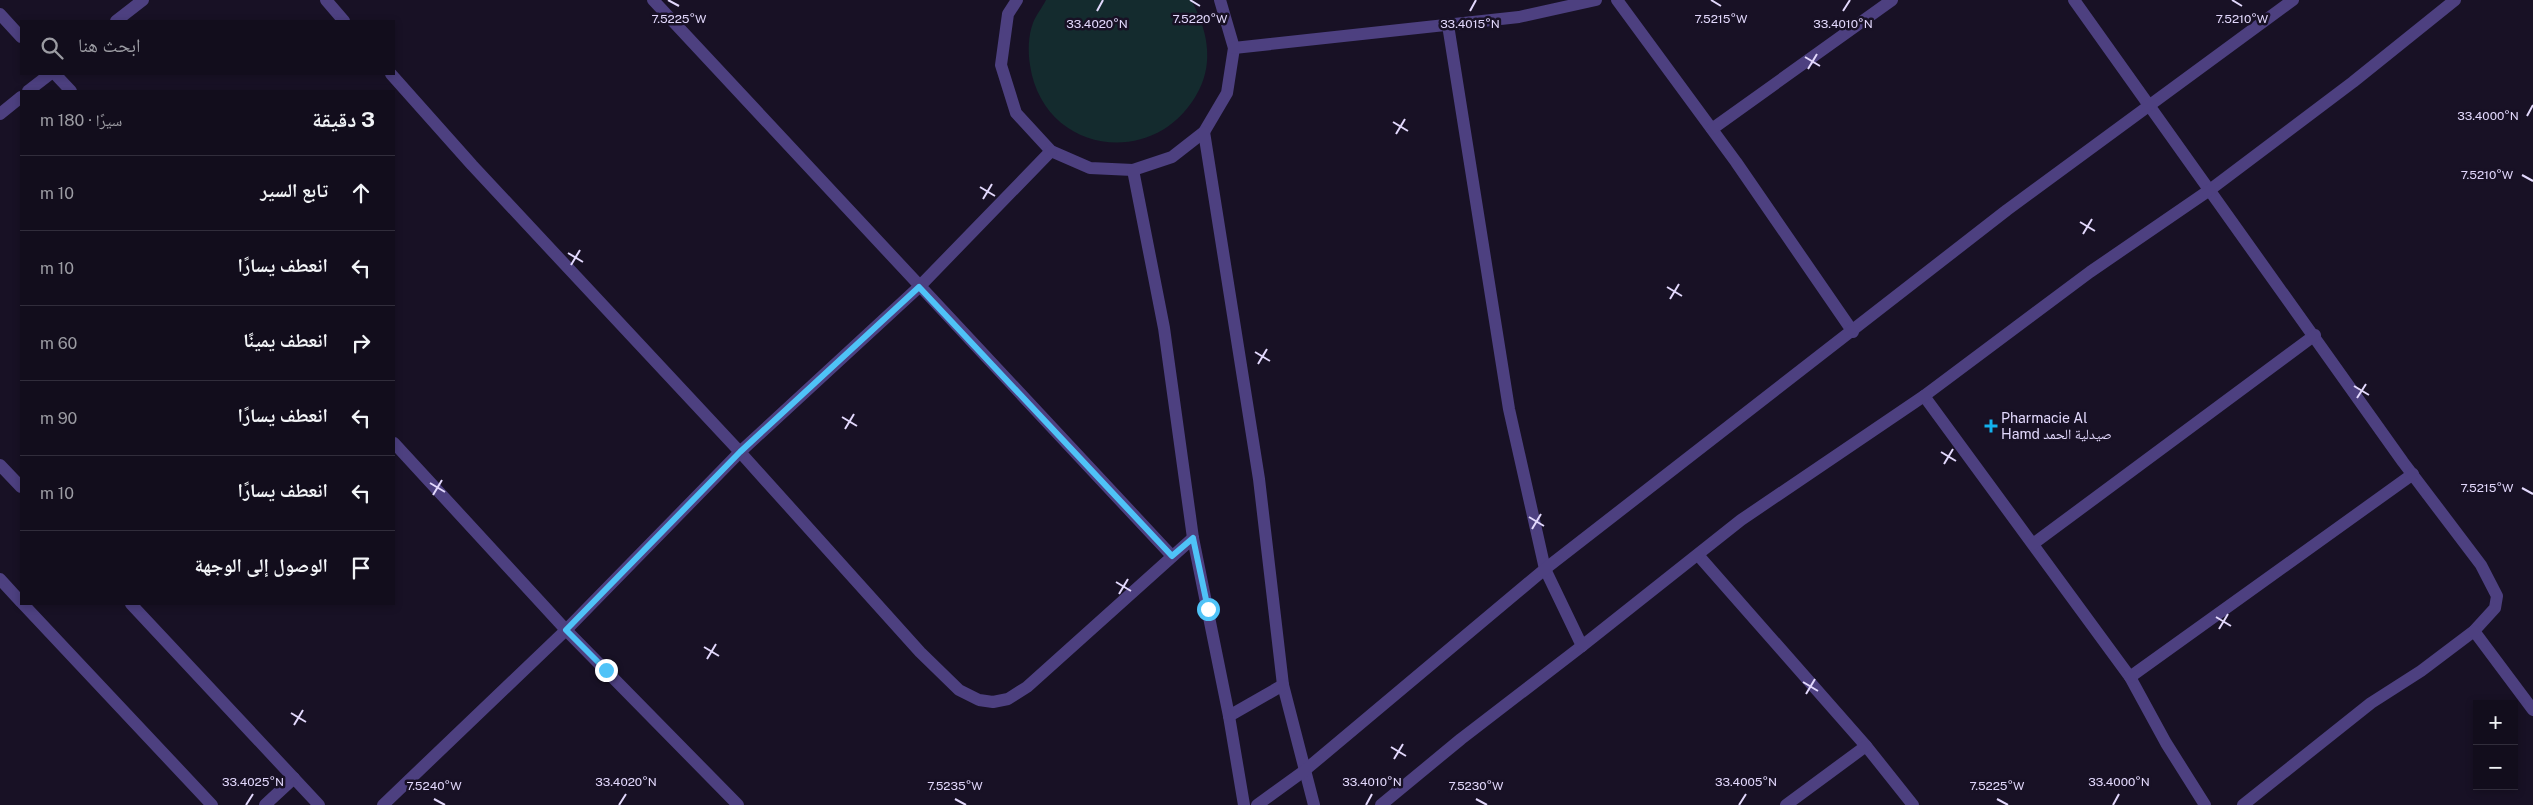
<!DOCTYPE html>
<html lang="ar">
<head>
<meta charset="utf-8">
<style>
  :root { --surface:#120d1c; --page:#1f1b29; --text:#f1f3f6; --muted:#9c9ca3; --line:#312d3b }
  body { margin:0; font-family:"Public Sans","Noto Naskh Arabic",sans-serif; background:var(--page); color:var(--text); direction:rtl }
  .controls { position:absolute; right:15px; bottom:15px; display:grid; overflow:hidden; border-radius:0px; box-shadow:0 2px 8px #0003 }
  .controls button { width:45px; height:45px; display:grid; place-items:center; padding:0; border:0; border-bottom:1px solid var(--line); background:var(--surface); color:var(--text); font:25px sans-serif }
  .stop { position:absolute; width:15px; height:15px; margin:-11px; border:4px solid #4fc3f7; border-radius:50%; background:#fff }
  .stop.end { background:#4fc3f7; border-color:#fff; box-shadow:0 1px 5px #0008 }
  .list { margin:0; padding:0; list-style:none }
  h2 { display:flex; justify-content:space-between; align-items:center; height:65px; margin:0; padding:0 20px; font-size:21px }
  h2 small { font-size:16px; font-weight:400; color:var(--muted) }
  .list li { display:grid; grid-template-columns:32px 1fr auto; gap:15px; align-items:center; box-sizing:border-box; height:75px; padding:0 20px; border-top:1px solid var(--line) }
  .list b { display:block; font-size:19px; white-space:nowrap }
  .list em { font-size:16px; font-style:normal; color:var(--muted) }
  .icon { flex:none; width:28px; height:28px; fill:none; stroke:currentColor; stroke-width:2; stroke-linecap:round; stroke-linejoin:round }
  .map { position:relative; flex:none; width:2533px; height:805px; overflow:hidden; direction:ltr }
  .search { position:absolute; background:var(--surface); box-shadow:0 2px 8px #0003; left:20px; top:20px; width:375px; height:55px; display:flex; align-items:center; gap:12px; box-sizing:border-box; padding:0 18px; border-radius:0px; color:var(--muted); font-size:19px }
  .panel { position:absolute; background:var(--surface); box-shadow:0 2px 8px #0003; left:20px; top:90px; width:375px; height:515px; border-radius:0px; direction:rtl }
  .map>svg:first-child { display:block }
  .green { fill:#142b2e }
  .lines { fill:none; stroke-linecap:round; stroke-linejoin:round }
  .street { stroke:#4d4080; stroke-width:12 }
  .route { stroke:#4fc3f7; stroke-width:6 }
  .ticks { fill:none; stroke:#e2d8fc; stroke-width:2 }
  .poi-dot { fill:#13b1ed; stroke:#181125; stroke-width:2 }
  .labels { text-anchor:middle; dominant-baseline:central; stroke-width:5; stroke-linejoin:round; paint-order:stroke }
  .poi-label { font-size:14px; fill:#e2d8fc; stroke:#181125; text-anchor:start }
  .ticks-label { font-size:12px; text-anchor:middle; fill:#e2d8fc; stroke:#181125; stroke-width:5; stroke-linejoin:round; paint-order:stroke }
</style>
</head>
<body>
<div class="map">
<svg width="2533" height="805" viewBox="0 0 2533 805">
  <rect width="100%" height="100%" fill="#181125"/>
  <path class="green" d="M1046,0H1191C1207,28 1214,61 1199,90C1158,171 1043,155 1030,65C1028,52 1028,36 1033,23C1036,15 1042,8 1046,0Z"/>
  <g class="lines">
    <g class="street">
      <path d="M326,0L344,21"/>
      <path d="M653,0L1172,556"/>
      <path d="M1017,0L1008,14L1001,65L1016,113L1051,151L1090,168L1133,170L1172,157L1204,132L1227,93L1234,48L1220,0"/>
      <path d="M1617,0L1736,162L1853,332"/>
      <path d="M2074,0L2403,462L2481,565L2497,596L2495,608L2474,631L2421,671L2371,703L2243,805"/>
      <path d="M0,14L21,37"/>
      <path d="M116,21L143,0"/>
      <path d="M1448,25L1509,409L1545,569L1582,646"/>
      <path d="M1234,48L1519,17L1596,0"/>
      <path d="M55,74L71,91"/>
      <path d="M391,74L472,165L740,452L920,652L959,690L979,700L993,702L1008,699L1027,687L1193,538"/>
      <path d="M28,91L50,74"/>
      <path d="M0,114L21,97"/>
      <path d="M1712,129L1892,0"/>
      <path d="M1204,132L1259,479L1283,685L1314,805"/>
      <path d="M1133,170L1164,328L1193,538L1229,716L1244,805"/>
      <path d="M1924,396L2130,677L2166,743L2205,805"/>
      <path d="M394,443L566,630L738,805"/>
      <path d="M0,465L21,487"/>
      <path d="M2033,544L2315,335"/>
      <path d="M1698,555L1866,746L1913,805"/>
      <path d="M0,579L21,602"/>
      <path d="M23,604L212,805"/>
      <path d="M131,604L319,805"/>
      <path d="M2474,631L2533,710"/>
      <path d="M2130,677L2413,474"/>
      <path d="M1229,716L1283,685"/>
      <path d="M265,805L294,778"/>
      <path d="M383,805L566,630L740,452L919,287L1051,151"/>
      <path d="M1257,805L1304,771L1545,569L2007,210L2293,0"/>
      <path d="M1381,805L1461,739L1582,646L1741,520L1924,396L2090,272L2211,189L2353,82L2455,0"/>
      <path d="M1786,805L1866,746"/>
    </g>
  </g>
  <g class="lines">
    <path class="route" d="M606,670L566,630L740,452L919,287L1172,556L1193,538L1208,609"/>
  </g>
  <path class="ticks" d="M668,0L679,6M1190,0L1200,6M1711,0L1721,6M2232,0L2242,6M1097,11L1103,0M1470,11L1476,0M1843,11L1850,0M1805,57L1820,66M1808,69L1817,54M2527,116L2533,105M1393,122L1408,131M1396,134L1405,119M2522,175L2533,181M980,187L995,196M983,199L992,184M2080,222L2095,231M2083,234L2092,219M568,253L583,262M571,265L580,250M1667,287L1682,296M1670,299L1679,284M1255,352L1270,361M1258,364L1267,349M2354,386L2369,395M2357,398L2366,384M842,417L857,426M845,429L854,414M1941,452L1956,461M1944,464L1953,449M430,483L445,492M2522,488L2533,494M433,495L442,480M1529,517L1544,526M1532,529L1541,514M1116,582L1131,591M1119,594L1128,579M2216,617L2231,626M2219,629L2228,614M704,647L719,656M707,659L716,644M1803,682L1818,691M1806,694L1815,679M291,713L306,722M294,725L303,710M1391,747L1406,756M1394,759L1403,744M434,799L445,805M955,799L966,805M1476,799L1487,805M1997,799L2008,805M246,805L253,794M619,805L626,794M1366,805L1372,794M1739,805L1746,794M2113,805L2119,794"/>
  <path class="poi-dot" d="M1988.5 418.5h5v5h5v5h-5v5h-5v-5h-5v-5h5z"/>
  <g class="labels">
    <g class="poi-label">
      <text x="2001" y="418">Pharmacie Al<tspan x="2001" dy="16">Hamd صيدلية الحمد</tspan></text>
    </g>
  </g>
  <g class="ticks-label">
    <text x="1721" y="23">7.5215°W</text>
    <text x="2242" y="23">7.5210°W</text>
    <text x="679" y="23">7.5225°W</text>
    <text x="1200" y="23">7.5220°W</text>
    <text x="1097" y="28">33.4020°N</text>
    <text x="1470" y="28">33.4015°N</text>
    <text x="1843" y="28">33.4010°N</text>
    <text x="2488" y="120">33.4000°N</text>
    <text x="2487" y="179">7.5210°W</text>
    <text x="2487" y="492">7.5215°W</text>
    <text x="253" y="786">33.4025°N</text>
    <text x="626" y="786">33.4020°N</text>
    <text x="1372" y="786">33.4010°N</text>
    <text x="1746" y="786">33.4005°N</text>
    <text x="2119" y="786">33.4000°N</text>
    <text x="434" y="790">7.5240°W</text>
    <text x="955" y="790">7.5235°W</text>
    <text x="1476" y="790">7.5230°W</text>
    <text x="1997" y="790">7.5225°W</text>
  </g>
</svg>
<div class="controls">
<button>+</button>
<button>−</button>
</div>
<div class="stop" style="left:1208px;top:609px"></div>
<div class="stop end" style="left:606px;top:670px"></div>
<div class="search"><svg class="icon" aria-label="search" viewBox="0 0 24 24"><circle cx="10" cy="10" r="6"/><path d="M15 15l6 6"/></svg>ابحث هنا</div>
<section class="panel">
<h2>3 دقيقة<small>سيرًا · 180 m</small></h2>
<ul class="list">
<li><svg class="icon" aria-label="ahead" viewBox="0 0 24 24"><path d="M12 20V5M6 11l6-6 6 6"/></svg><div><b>تابع السير</b></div><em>10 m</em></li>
<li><svg class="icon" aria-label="left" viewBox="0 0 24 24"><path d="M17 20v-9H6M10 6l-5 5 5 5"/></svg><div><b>انعطف يسارًا</b></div><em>10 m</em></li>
<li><svg class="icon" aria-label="right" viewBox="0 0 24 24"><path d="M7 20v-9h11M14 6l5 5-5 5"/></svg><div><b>انعطف يمينًا</b></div><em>60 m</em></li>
<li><svg class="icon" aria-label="left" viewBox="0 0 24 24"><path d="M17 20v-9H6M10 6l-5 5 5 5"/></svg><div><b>انعطف يسارًا</b></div><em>90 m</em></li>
<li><svg class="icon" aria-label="left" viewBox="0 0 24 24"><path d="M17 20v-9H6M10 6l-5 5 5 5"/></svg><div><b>انعطف يسارًا</b></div><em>10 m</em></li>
<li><svg class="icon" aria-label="arrive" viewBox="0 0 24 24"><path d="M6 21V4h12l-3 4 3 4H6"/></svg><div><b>الوصول إلى الوجهة</b></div></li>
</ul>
</section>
</div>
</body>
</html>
